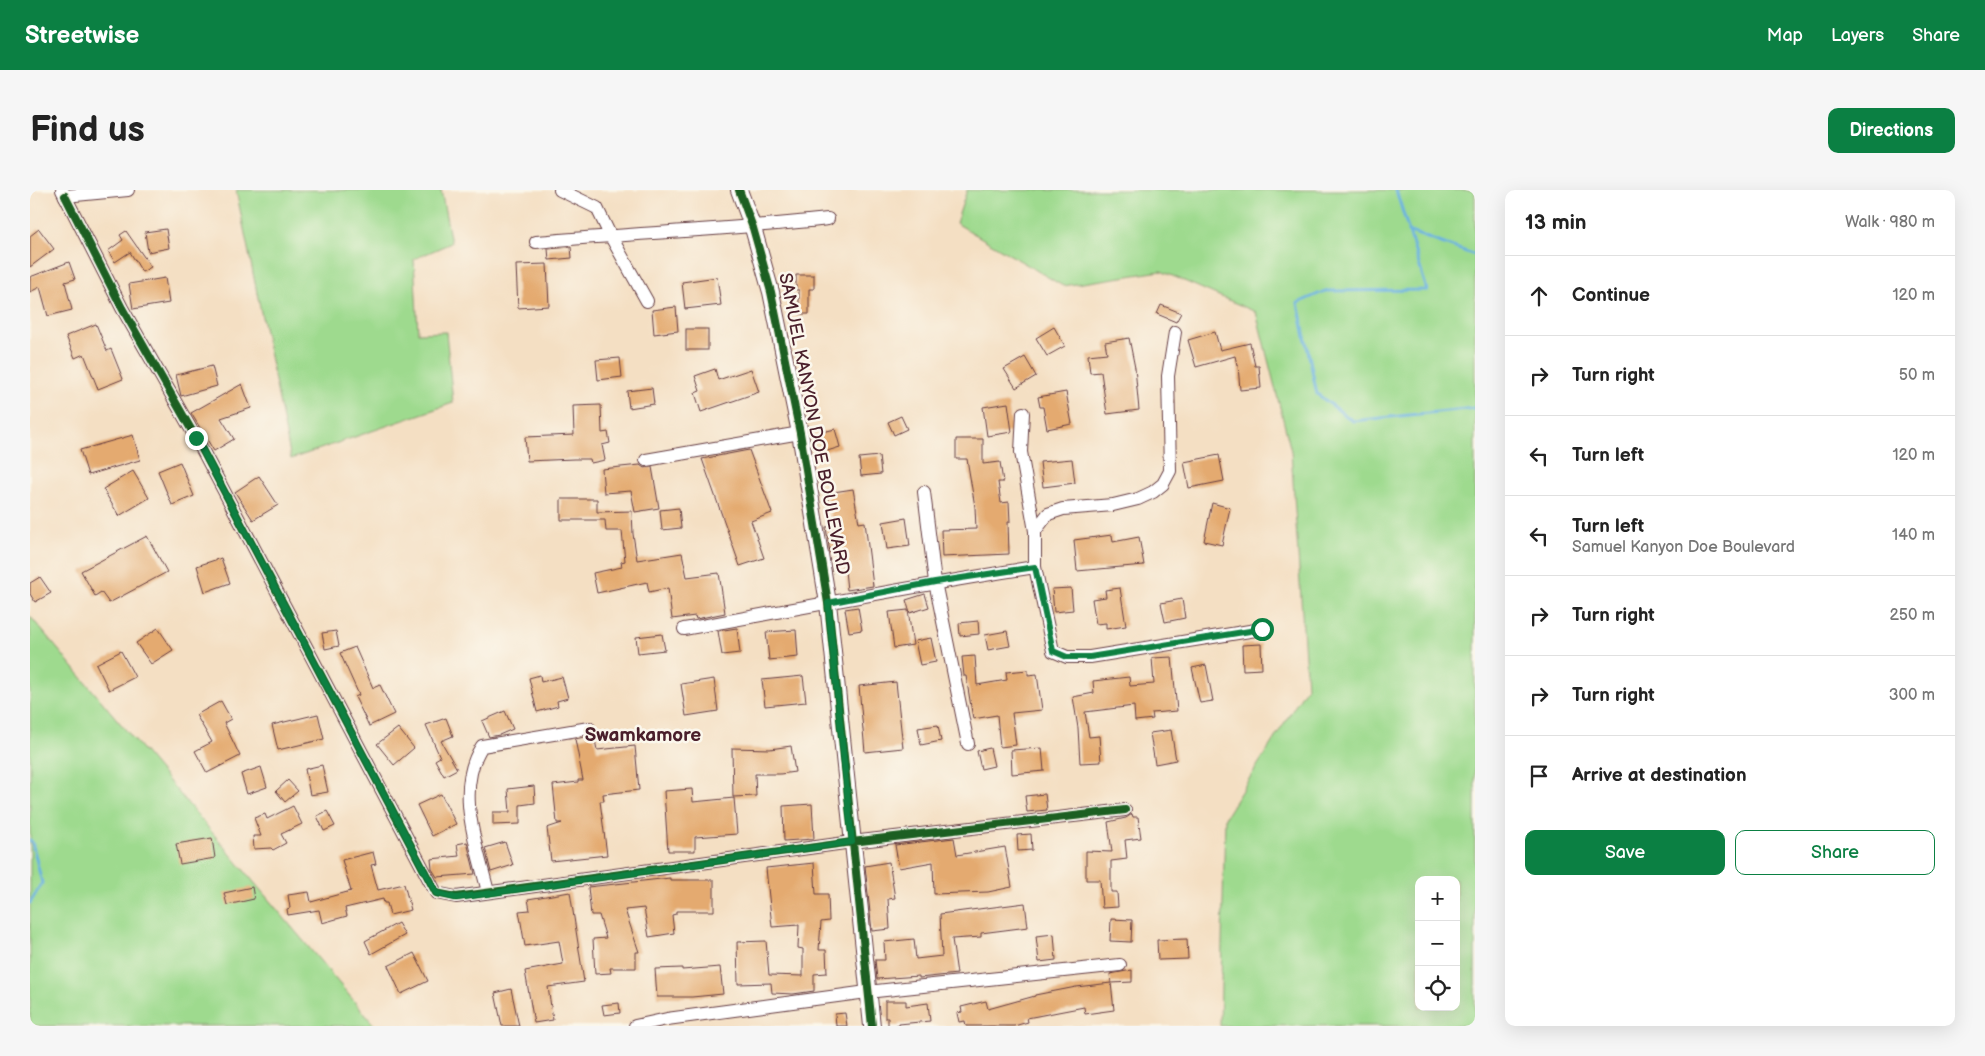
<!DOCTYPE html>
<html lang="en">
<head>
<meta charset="utf-8">
<style>
  :root { --surface:#fff; --page:#f6f6f6; --text:#222; --muted:#767676; --line:#e0e0e0; --accent:#0b8043 }
  body { margin:0; font-family:"Balsamiq Sans",sans-serif; background:var(--page); color:var(--text) }
  .controls { position:absolute; right:15px; bottom:15px; display:grid; overflow:hidden; border-radius:10px; box-shadow:0 5px 20px #0002 }
  .controls button { width:45px; height:45px; display:grid; place-items:center; padding:0; border:0; border-bottom:1px solid var(--line); background:var(--surface); color:var(--text); font:25px sans-serif }
  .stop { position:absolute; width:15px; height:15px; margin:-11px; border:4px solid #0b8043; border-radius:50%; background:#fff }
  .stop.end { background:#0b8043; border-color:#fff; box-shadow:0 1px 5px #0008 }
  .list { margin:0; padding:0; list-style:none }
  h2 { display:flex; justify-content:space-between; align-items:center; height:65px; margin:0; padding:0 20px; font-size:21px }
  h2 small { font-size:16px; font-weight:400; color:var(--muted) }
  .list li { display:grid; grid-template-columns:32px 1fr auto; gap:15px; align-items:center; box-sizing:border-box; height:80px; padding:0 20px; border-top:1px solid var(--line) }
  .list b { display:block; font-size:19px; white-space:nowrap }
  .list p { margin:0; font-size:16px; white-space:nowrap; color:var(--muted) }
  .list em { font-size:16px; font-style:normal; color:var(--muted) }
  .actions { display:flex; gap:10px; padding:15px 20px }
  .actions a { flex:1; padding:11px 0; border:1px solid var(--accent); border-radius:10px; text-align:center; font-size:18px; color:var(--accent) }
  .actions .main { background:var(--accent); color:#fff }
  .icon { flex:none; width:28px; height:28px; fill:none; stroke:currentColor; stroke-width:2; stroke-linecap:round; stroke-linejoin:round }
  .map { position:relative; flex:none; width:1445px; height:836px; overflow:hidden; border-radius:10px }
  header { display:flex; align-items:center; gap:30px; box-sizing:border-box; height:70px; padding:0 25px; background:var(--accent); color:#fff }
  header strong { font-size:24px }
  nav { display:flex; gap:28px; margin-inline-start:auto; font-size:18px }
  .intro { display:flex; align-items:center; justify-content:space-between; box-sizing:border-box; height:120px; padding:0 30px }
  h1 { margin:0; font-size:35px }
  .button { padding:12px 22px; border-radius:10px; background:var(--accent); color:#fff; font-size:18px; font-weight:700 }
  main { display:flex; gap:30px; padding:0 30px }
  aside { flex:1; background:var(--surface); border-radius:10px; box-shadow:0 5px 20px #0002 }
  .map>svg:first-child { display:block }
  .green { fill:#9eda8e; stroke:#747c5c; fill-rule:evenodd }
  .lines { fill:none; stroke-linecap:round; stroke-linejoin:round }
  .stream { stroke:#6ab2e1; stroke-width:3 }
  .building { fill:#e4aa6f }
  .minor-casing { stroke:#643c42; stroke-width:14 }
  .tertiary-casing { stroke:#643c42; stroke-width:18 }
  .minor { stroke:#fff; stroke-width:12 }
  .tertiary { stroke:#fff; stroke-width:16 }
  .cycleway-casing { stroke:#fbf7ec; stroke-width:11 }
  .cycleway { stroke:#1b5e20; stroke-width:8 }
  .route { stroke:#0b8043; stroke-width:6 }
  .labels { text-anchor:middle; dominant-baseline:central; stroke-width:5; stroke-linejoin:round; paint-order:stroke }
  .street-label { font-size:18px; fill:#4a1f2b; stroke:#fbf7ec }
  .neighbourhood-label { font-size:19px; font-weight:bold; fill:#4a1f2b; stroke:#fbf7ec }
</style>
</head>
<body>
<header>
<strong>Streetwise</strong>
<nav><a>Map</a><a>Layers</a><a>Share</a></nav>
</header>
<div class="intro"><h1>Find us</h1><a class="button">Directions</a></div>
<main>
<div class="map">
<svg width="1445" height="836" viewBox="0 0 1445 836">
  <rect width="100%" height="100%" fill="#fbf7ec"/>
  <filter id="ink" filterUnits="userSpaceOnUse"><feTurbulence type="fractalNoise" baseFrequency=".02" numOctaves="2"/><feDisplacementMap in="SourceGraphic" scale="10" xChannelSelector="R" yChannelSelector="G"/><feConvolveMatrix kernelMatrix="1 2 1 2 8 2 1 2 1" color-interpolation-filters="sRGB"/></filter>
  <filter id="wash" filterUnits="userSpaceOnUse"><feTurbulence type="fractalNoise" baseFrequency=".0096" numOctaves="4" result="noise"/><feDisplacementMap in="SourceGraphic" scale="20" xChannelSelector="R" yChannelSelector="G"/><feGaussianBlur stdDeviation="1.12" result="paint"/><feColorMatrix in="noise" values="0 0 0 0 0 0 0 0 0 0 0 0 0 0 0 0 0 1.4 0 .05"/><feComposite in="paint" operator="in"/></filter>
  <g filter="url(#wash)">
    <rect width="100%" height="100%" fill="#f4dfc3"/>
    <g class="green">
      <path d="M206,0H411L421,53L384,69L388,143L416,142L423,213L261,269Z"/>
      <path d="M937,0H1445V836H1190L1195,627L1277,497L1261,261L1226,122L1131,81L1033,96L926,33ZM1389,690H1426V817H1389Z"/>
      <path d="M0,426L345,836H0Z"/>
    </g>
    <g class="lines">
      <g class="stream">
        <path d="M1366,0L1397,100L1295,101L1268,113L1287,204L1323,231L1445,218"/>
        <path d="M1378,41L1445,65"/>
        <path d="M0,650L2,652L12,693L0,713"/>
      </g>
    </g>
    <g id="blocks">
      <g class="building">
        <path d="M9,39L24,59L0,77V46Z"/>
        <path d="M136,39L139,58L118,62L115,42Z"/>
        <path d="M96,41L121,77L112,82L100,62L85,72L78,61L93,50L90,45Z"/>
        <path d="M541,57L542,68L519,70L518,59Z"/>
        <path d="M39,72L45,89L35,92L42,120L18,126L10,97L0,102V87Z"/>
        <path d="M517,74L519,116L488,118L486,75Z"/>
        <path d="M766,85H784V99H779V124H769V100H766Z"/>
        <path d="M687,87L691,115L655,119L652,92Z"/>
        <path d="M135,88L139,113L103,119L99,94Z"/>
        <path d="M1131,115L1151,123L1146,132L1127,124Z"/>
        <path d="M646,117L648,141L624,144L622,120Z"/>
        <path d="M66,134L77,161L81,159L93,189L68,199L54,164L45,168L36,146Z"/>
        <path d="M1024,137L1035,156L1017,166L1006,148Z"/>
        <rect x="656" y="139" width="22" height="21"/>
        <path d="M1185,142L1190,160L1220,153L1225,176H1229L1231,198L1210,200L1208,175H1207L1205,166L1166,177L1158,150Z"/>
        <path d="M1099,148L1105,178L1109,220L1077,224L1071,182L1060,183L1058,165L1077,163L1075,152Z"/>
        <path d="M995,167L1006,186L986,198L974,179Z"/>
        <path d="M590,168L592,187L568,190L566,170Z"/>
        <path d="M182,176L187,196L151,206L146,185Z"/>
        <path d="M685,179L688,190L721,179L729,202L671,222L665,203L670,201L665,186Z"/>
        <path d="M212,194L221,218L191,228L204,249L184,261L161,223Z"/>
        <path d="M622,198L624,214L599,218L597,201Z"/>
        <path d="M1036,202L1042,234L1017,239L1013,217H1010L1008,207Z"/>
        <path d="M978,213L982,242L957,246L953,217Z"/>
        <path d="M571,215L572,243L578,242L580,253L572,255L575,270L561,273L560,269H544L497,271L495,247L544,245L543,216Z"/>
        <path d="M871,226L877,239L864,245L858,232Z"/>
        <path d="M805,239L810,257L794,262L789,243Z"/>
        <path d="M103,245L110,270L58,285L50,260Z"/>
        <path d="M926,249H953V274L970,272L973,292H968L971,313L979,312L980,332H978L979,364L912,367L911,340L946,339L945,317L937,269H926Z"/>
        <path d="M719,260L742,323L721,331L734,368L710,376L672,269Z"/>
        <path d="M1189,265L1194,291L1159,298L1154,272Z"/>
        <path d="M849,266L851,284L831,286L829,268Z"/>
        <path d="M1042,269L1045,293L1013,297L1010,272Z"/>
        <path d="M150,272L164,306L142,315L128,281Z"/>
        <path d="M610,275L614,278L622,277L629,318L605,322L601,301L574,303L572,279Z"/>
        <path d="M103,281L119,308L89,326L73,299Z"/>
        <path d="M229,286L248,315L223,330L205,302Z"/>
        <path d="M823,299L829,333L835,332L843,396L817,400L813,361L800,363L796,337L802,336L797,303Z"/>
        <path d="M531,309H567V322L602,321L603,344L607,370L652,363L657,387L689,383L695,423L666,429L665,426L642,429L638,398L619,402L617,392L567,403L563,383L592,377L591,372L595,371L592,341H576L575,330H531Z"/>
        <path d="M1182,313L1200,318L1192,355L1174,351Z"/>
        <path d="M649,318L651,338L632,340L630,320Z"/>
        <path d="M876,328L880,356L857,359L853,332Z"/>
        <path d="M1082,345L1083,352L1109,347L1114,375L1047,381L1044,350Z"/>
        <path d="M117,346L137,382L79,413L71,402L65,406L51,381Z"/>
        <path d="M191,368L200,393L175,402L167,376Z"/>
        <path d="M10,387L21,403L5,412L0,404V393Z"/>
        <path d="M1041,398L1043,420L1024,422L1022,399Z"/>
        <path d="M1090,398L1096,436L1076,439V433L1066,434L1062,409L1076,407L1075,400Z"/>
        <path d="M895,404L899,417L880,423L876,410Z"/>
        <path d="M1152,409L1155,428L1135,432L1131,413Z"/>
        <path d="M828,417L832,440L819,442L815,419Z"/>
        <path d="M878,420L883,455L864,458L859,422Z"/>
        <path d="M948,431L949,444L930,446L929,433Z"/>
        <path d="M128,438L143,460L121,474L106,453Z"/>
        <path d="M707,438L710,463L692,465L688,441Z"/>
        <path d="M766,440L768,467L739,470L736,442Z"/>
        <path d="M306,441L309,456L295,459L292,443Z"/>
        <path d="M977,441L980,456L958,460L955,445Z"/>
        <path d="M632,444L635,460L608,463L606,447Z"/>
        <path d="M901,448L906,472L890,475L885,451Z"/>
        <path d="M1231,454L1232,479L1213,480L1212,455Z"/>
        <path d="M325,457L343,498L350,495L364,524L339,536L325,507L329,505L310,463Z"/>
        <path d="M91,461L105,487L79,500L66,474Z"/>
        <path d="M945,466L947,495L977,490L976,482L998,480V485L1007,484L1012,520L982,523L986,555L970,557L967,525L943,529L936,486H934L932,467Z"/>
        <path d="M1142,467L1147,521L1122,523L1123,529L1105,531L1104,516L1055,522L1059,547L1069,546L1071,572L1050,573L1048,538L1043,507L1064,503L1063,491L1099,487L1100,496L1124,494L1122,468Z"/>
        <path d="M1176,475L1183,511L1170,513L1162,478Z"/>
        <path d="M510,485L511,492L532,487L538,508L527,511L528,516L507,522L499,488Z"/>
        <path d="M773,486L776,512L735,516L732,490Z"/>
        <path d="M684,489L688,521L656,526L651,494Z"/>
        <path d="M866,492L873,558L835,562L829,496Z"/>
        <path d="M191,511L201,529L194,533L210,566L177,583L165,561L182,552L166,525Z"/>
        <path d="M475,521L483,539L469,545L459,547L452,531Z"/>
        <path d="M288,524L294,549L248,560L242,535Z"/>
        <path d="M416,528L423,546L411,551L427,579L414,586L405,570L410,567L396,535Z"/>
        <path d="M908,535L911,551L891,555L888,538Z"/>
        <path d="M368,538L384,558L364,575L347,554Z"/>
        <path d="M1141,540L1146,570L1125,574L1120,543Z"/>
        <path d="M564,545L567,560L605,556L609,600L573,604L574,611H570L577,665L521,671L517,638L532,633H527L523,595L548,592V590H553L545,549Z"/>
        <path d="M761,556L765,582L750,584H725L726,606L703,607L702,558L740,559Z"/>
        <path d="M960,558L964,576L951,579L947,561Z"/>
        <path d="M1012,558L1014,581L982,584L981,560Z"/>
        <path d="M292,575L298,602L280,605L275,579Z"/>
        <path d="M231,577L237,597L217,604L211,584Z"/>
        <path d="M258,590L268,601L255,612L246,601Z"/>
        <path d="M504,596L505,613L490,615V634L463,635V622H480L478,599Z"/>
        <path d="M662,599L663,612L704,608L707,644L665,647V661H638L634,601Z"/>
        <path d="M411,604L426,634L402,646L387,615Z"/>
        <path d="M1015,604L1017,620L997,622L995,606Z"/>
        <path d="M782,614L784,649L754,651L753,616Z"/>
        <path d="M263,616L272,634L251,644L256,653L243,660L241,658L224,659L223,646H231L224,628L235,624L237,629Z"/>
        <path d="M297,621L305,636L294,641L287,626Z"/>
        <path d="M1102,624L1103,627H1108L1111,648L1095,650L1097,669L1081,671V702H1087L1088,717L1072,718L1070,690H1056V661L1082,662L1078,632L1096,628Z"/>
        <path d="M1001,644L1002,660L988,661L987,645Z"/>
        <path d="M182,648L185,668L150,674L146,654Z"/>
        <path d="M924,648L927,665L975,657L982,697L958,702L904,704L903,672L869,678L865,655Z"/>
        <path d="M437,652L445,684L407,687L402,679L401,669L429,666L427,654Z"/>
        <path d="M475,652L483,675L461,682L455,658Z"/>
        <path d="M343,662L346,674L341,675L348,700L374,694L381,720L360,725L357,713H354L353,709L315,718L317,726L292,733L289,720L258,725L257,719L260,718L258,705L279,702L281,712L321,701L312,670Z"/>
        <path d="M859,672L865,708L858,709L860,739L842,741L835,676Z"/>
        <path d="M784,673L786,704H798L799,731L791,732L789,760H796L797,783L784,784V801L763,804L742,803L741,793L708,794L707,752L736,751L739,785L773,786V759L768,758L769,735L742,737L736,678Z"/>
        <path d="M640,688V690H684V721H646V724L642,725L644,743L619,747L614,718L595,720L609,762H606V778H580L581,783L565,784L563,749L576,748L569,725H561L558,697Z"/>
        <path d="M222,697L224,709L197,715L194,703Z"/>
        <path d="M540,702L554,792L518,797L523,830L504,833L495,781L533,774L529,751L495,756L489,721L500,720L498,709Z"/>
        <path d="M995,713L998,737L951,743V747L922,749L927,784L889,788V786L847,789L845,770H855L854,752L884,749L886,769L912,766L910,724Z"/>
        <path d="M1081,729L1102,730L1101,752L1080,751Z"/>
        <path d="M368,733L375,745L341,764L335,751Z"/>
        <path d="M1024,744L1026,770L1009,772L1006,746Z"/>
        <path d="M1157,749L1158,769L1128,770L1127,750Z"/>
        <path d="M384,763L398,791L371,804L358,776Z"/>
        <path d="M690,777L693,804L662,807H627L625,779L652,778V780Z"/>
        <path d="M1102,780V792L1081,793L1080,784Z"/>
        <path d="M1081,793L1084,820L1055,824L1054,817L997,828L998,832L984,836H936L935,831L929,832L927,823L932,822L931,817L956,811L958,819L1005,806V805L1046,797Z"/>
        <path d="M481,799L489,836H472L465,803Z"/>
        <path d="M855,811H876V816L898,813L900,831L869,834V836H858V828H855Z"/>
        <path d="M589,813L590,823L574,825L572,815Z"/>
        <path d="M815,823L817,836H806L805,824Z"/>
      </g>
    </g>
  </g>
  <g filter="url(#ink)">
    <use href="#blocks" fill-opacity="0" stroke="#643c42" stroke-width="1"/>
    <g class="lines">
      <defs>
        <g id="minor">
          <path d="M32,0L35,6L98,0"/>
          <path d="M530,0L567,18L580,45L617,111"/>
          <path d="M35,6L92,118L166,248L406,703L426,707L822,652L1095,620"/>
          <path d="M506,52C603,43 701,40 798,29"/>
          <path d="M1145,142L1138,186L1140,281L1133,294L1123,302L1108,309L1083,315L1033,319L1018,324L1005,341V377L1023,461L1037,467H1060L1232,439"/>
          <path d="M993,223L991,262L1005,341"/>
          <path d="M616,270L770,243"/>
          <path d="M894,302L905,392L938,554"/>
          <path d="M654,439C771,418 888,395 1005,377"/>
          <path d="M458,702C447,656 424,599 452,556L559,538"/>
          <path d="M605,836L637,829L837,802L1090,775"/>
        </g>
        <path id="tertiary" d="M709,0L723,38L741,102L770,243L798,413L842,836"/>
      </defs>
      <use href="#minor" class="minor-casing"/>
      <use href="#tertiary" class="tertiary-casing"/>
      <use href="#minor" class="minor"/>
      <use href="#tertiary" class="tertiary"/>
      <defs>
        <g id="cycleway">
          <path d="M709,0L723,38L741,102L770,243L798,413L842,836"/>
          <path d="M35,6L92,118L166,248L406,703L426,707L822,652L1095,620"/>
        </g>
      </defs>
      <use href="#cycleway" class="cycleway-casing"/>
      <use href="#cycleway" class="cycleway"/>
    </g>
  </g>
  <g class="lines" filter="url(#ink)">
    <path class="route" d="M166,248L406,703L426,708L822,652L798,413L905,392L1005,377L1023,461L1037,467H1060L1232,439"/>
  </g>
  <g class="labels">
    <g class="street-label">
      <text transform="translate(784 234) rotate(79)">SAMUEL KANYON DOE BOULEVARD</text>
    </g>
    <g class="neighbourhood-label">
      <text x="613" y="545">Swamkamore</text>
    </g>
  </g>
</svg>
<div class="controls">
<button>+</button>
<button>−</button>
<button><svg class="icon" aria-label="locate" viewBox="0 0 24 24"><circle cx="12" cy="12" r="6"/><path d="M12 2v4M12 18v4M2 12h4M18 12h4"/></svg></button>
</div>
<div class="stop" style="left:1232px;top:439px"></div>
<div class="stop end" style="left:166px;top:248px"></div>
</div>
<aside>
<h2>13 min<small>Walk · 980 m</small></h2>
<ul class="list">
<li><svg class="icon" aria-label="ahead" viewBox="0 0 24 24"><path d="M12 20V5M6 11l6-6 6 6"/></svg><div><b>Continue</b></div><em>120 m</em></li>
<li><svg class="icon" aria-label="right" viewBox="0 0 24 24"><path d="M7 20v-9h11M14 6l5 5-5 5"/></svg><div><b>Turn right</b></div><em>50 m</em></li>
<li><svg class="icon" aria-label="left" viewBox="0 0 24 24"><path d="M17 20v-9H6M10 6l-5 5 5 5"/></svg><div><b>Turn left</b></div><em>120 m</em></li>
<li><svg class="icon" aria-label="left" viewBox="0 0 24 24"><path d="M17 20v-9H6M10 6l-5 5 5 5"/></svg><div><b>Turn left</b><p>Samuel Kanyon Doe Boulevard</p></div><em>140 m</em></li>
<li><svg class="icon" aria-label="right" viewBox="0 0 24 24"><path d="M7 20v-9h11M14 6l5 5-5 5"/></svg><div><b>Turn right</b></div><em>250 m</em></li>
<li><svg class="icon" aria-label="right" viewBox="0 0 24 24"><path d="M7 20v-9h11M14 6l5 5-5 5"/></svg><div><b>Turn right</b></div><em>300 m</em></li>
<li><svg class="icon" aria-label="arrive" viewBox="0 0 24 24"><path d="M6 21V4h12l-3 4 3 4H6"/></svg><div><b>Arrive at destination</b></div></li>
</ul>
<div class="actions"><a class="main">Save</a><a>Share</a></div>
</aside>
</main>
</body>
</html>
